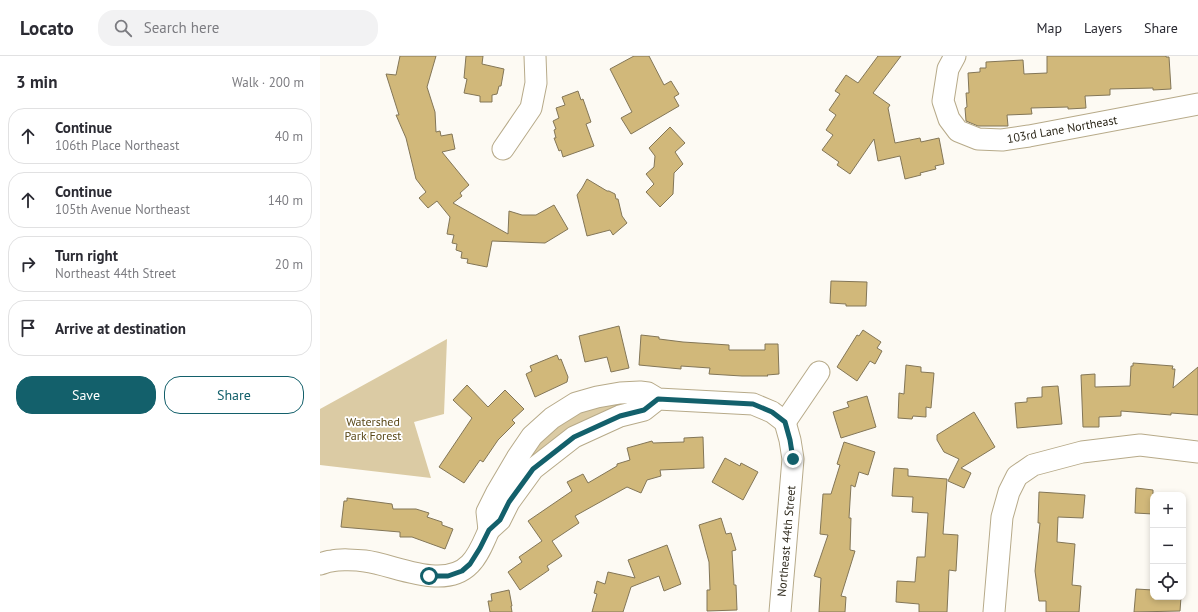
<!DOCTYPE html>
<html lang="en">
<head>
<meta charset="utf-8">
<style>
  :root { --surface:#fff; --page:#f2f2f3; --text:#2b2b33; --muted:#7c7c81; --line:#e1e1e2; --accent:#13606b }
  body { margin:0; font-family:"PT Sans",sans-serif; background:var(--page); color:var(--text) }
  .controls { position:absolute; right:12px; bottom:12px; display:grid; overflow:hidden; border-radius:8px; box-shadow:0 2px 6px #0003 }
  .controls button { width:36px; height:36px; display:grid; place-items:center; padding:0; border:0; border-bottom:1px solid var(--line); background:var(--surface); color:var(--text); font:20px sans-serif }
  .stop { position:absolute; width:12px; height:12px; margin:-9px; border:3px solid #13606b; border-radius:50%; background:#fff }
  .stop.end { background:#13606b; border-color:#fff; box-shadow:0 1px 4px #0008 }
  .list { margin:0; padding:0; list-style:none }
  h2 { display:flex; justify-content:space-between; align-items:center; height:52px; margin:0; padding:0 16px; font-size:17px }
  h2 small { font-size:13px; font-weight:400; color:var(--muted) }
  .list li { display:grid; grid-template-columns:26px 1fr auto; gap:12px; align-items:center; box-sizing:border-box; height:56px; margin:0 8px 8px; padding:0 8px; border:1px solid var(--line); border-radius:16px }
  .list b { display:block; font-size:15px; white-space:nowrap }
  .list p { margin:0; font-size:13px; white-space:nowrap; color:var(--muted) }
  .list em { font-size:13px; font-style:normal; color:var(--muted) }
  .actions { display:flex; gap:8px; padding:12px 16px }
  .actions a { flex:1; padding:9px 0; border:1px solid var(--accent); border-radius:16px; text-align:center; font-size:14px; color:var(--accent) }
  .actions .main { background:var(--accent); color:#fff }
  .icon { flex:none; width:22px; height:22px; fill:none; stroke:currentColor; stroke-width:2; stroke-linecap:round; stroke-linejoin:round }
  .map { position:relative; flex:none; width:878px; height:556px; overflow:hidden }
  header { display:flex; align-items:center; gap:24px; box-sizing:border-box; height:56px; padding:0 20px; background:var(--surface); border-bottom:1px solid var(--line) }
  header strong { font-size:19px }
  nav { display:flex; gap:22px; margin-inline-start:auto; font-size:14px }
  .search { width:280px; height:36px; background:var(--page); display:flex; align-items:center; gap:10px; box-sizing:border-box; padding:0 14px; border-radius:16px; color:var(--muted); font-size:15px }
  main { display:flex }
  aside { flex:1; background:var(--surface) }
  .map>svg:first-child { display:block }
  .green { fill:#dbcba4 }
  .building { fill:#d1b87a; stroke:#837657 }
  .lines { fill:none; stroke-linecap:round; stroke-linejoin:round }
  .minor-casing { stroke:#b7aa89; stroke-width:23 }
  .minor { stroke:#fff; stroke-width:21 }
  .route { stroke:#13606b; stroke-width:5 }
  .labels { text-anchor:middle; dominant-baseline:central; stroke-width:3.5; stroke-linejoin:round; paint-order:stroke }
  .street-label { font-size:12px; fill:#2d281b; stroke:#fff }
  .park-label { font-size:12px; fill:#5b4919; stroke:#fff }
</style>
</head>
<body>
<header>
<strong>Locato</strong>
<div class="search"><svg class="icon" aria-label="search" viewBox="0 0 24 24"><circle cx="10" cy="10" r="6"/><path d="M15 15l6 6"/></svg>Search here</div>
<nav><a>Map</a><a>Layers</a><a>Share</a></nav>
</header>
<main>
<aside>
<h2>3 min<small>Walk · 200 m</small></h2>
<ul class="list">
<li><svg class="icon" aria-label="ahead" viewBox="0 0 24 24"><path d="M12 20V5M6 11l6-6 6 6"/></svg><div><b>Continue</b><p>106th Place Northeast</p></div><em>40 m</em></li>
<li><svg class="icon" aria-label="ahead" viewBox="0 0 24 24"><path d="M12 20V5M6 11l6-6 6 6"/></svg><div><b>Continue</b><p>105th Avenue Northeast</p></div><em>140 m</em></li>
<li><svg class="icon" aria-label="right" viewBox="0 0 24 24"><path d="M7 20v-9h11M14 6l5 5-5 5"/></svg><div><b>Turn right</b><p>Northeast 44th Street</p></div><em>20 m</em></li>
<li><svg class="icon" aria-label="arrive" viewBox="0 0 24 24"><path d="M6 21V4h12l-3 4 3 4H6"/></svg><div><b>Arrive at destination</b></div></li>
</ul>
<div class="actions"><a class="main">Save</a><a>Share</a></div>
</aside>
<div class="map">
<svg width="878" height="556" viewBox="0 0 878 556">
  <rect width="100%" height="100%" fill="#fdfaf3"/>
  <g class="green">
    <path d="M127,283L124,358L94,366L111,422L0,409V353Z"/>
    <path d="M319,343L185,431L213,388L264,351Z"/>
  </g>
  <g class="building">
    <path d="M80,0H116L107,31L115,56L116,76L120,75L121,80L132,78L135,93L122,96L149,129L140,137L142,140L133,147L188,178L189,155L202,159H216L234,149L248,173L225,187L172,185L167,211L147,207L148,203L141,202L142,196L136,194L137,188L132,187L134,179L127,178L130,161L117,145L108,152L99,142L106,136L96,123L86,82L76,59H79L66,18L76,19Z"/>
    <path d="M146,0H163L162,8L184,13L181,30H179L177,38L172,39V46H160V40L144,37L147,23L144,22Z"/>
    <path d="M314,0H329L344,29L351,25L359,38L354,41L359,50L311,78L301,62L312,56L290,13Z"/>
    <path d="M558,0H581L553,37L570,49L568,52L575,87L600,82L601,86L619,82L624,108L615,110L616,113L600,117L601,119L585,123L580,100L558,105L554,83L530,118L517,109L519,106L502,94L513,79L506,74L516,59L509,54L520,38L515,35L526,19L538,27Z"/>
    <path d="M727,0H846V1H849L851,33L833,34V32L790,33V39L765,40L766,52L748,53V51L711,52L712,58L687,59L688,70H658L646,65L645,52L647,51L646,37H649L648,17L660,16V12H666V6L703,4L704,18L727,17Z"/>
    <path d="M258,35L261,44L263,43L271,66L266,68L274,90L243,101L241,94L239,95L234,82H236L234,74L236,73L233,65L239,62L236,52L245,49L242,41Z"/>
    <path d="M350,71L365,87L355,96L363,108L354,117L353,138L340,151L326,136L334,128L326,118L334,111L335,100L329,92Z"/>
    <path d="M267,123L287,135H289L295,138L296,143H298L302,160L307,167L293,179L290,174L267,180L257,139L262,132Z"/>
    <path d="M511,225L547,226L546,250H526V248L510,247Z"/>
    <path d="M299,270L309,312L291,316L287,301L265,306L259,280Z"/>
    <path d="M543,274L561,286L557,292L562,295L555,308L550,305L537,325L517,311L537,279L539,280Z"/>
    <path d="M321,279L339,281V283L363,286L409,289V294H445V288H458L459,318L447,319L448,320H422L389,318L390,312L361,310V313L319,309Z"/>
    <path d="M237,299L239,304L241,303L248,321L247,326L215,341L206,318L212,315L210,310Z"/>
    <path d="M813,307L853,310L852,313H855L853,332L878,311V359L851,357V359L801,355V360L779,361V371H763L761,319L775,318V331L810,330L811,310H813Z"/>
    <path d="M586,309L601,311V316L614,317L611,352L606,351V361L593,360L592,363L578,362L579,337L584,338Z"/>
    <path d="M147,329L168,351L185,334L204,353L192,364L195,367L178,384L163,406L160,404L144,427L119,411L152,362L133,344Z"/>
    <path d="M738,330L742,368L697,372L695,347L707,346V342L722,341V331Z"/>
    <path d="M547,340L556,371L521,382L513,356L529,351L527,346Z"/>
    <path d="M654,356L675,391L641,412L651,417L644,432L628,425L639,403L624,396L617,384V379Z"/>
    <path d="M383,381L384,412L340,414L341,420L327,424L321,437L307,431L255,460L259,467L232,485L242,500L227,510L229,514L200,534L188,516L202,506L199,501L222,485L208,465L252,435L247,426L263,418L268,427L297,410V408L310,404L307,392L332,385L333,387L364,386V382Z"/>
    <path d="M524,386L555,396L548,419L539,416L535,431L531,429L529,462H531L530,494L535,495L521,540L526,541L525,556H499L501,522L494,520L508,479L500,478L503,438H511L520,409L517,408Z"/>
    <path d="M405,402L420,410L421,407L438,416L423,444L392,426Z"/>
    <path d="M574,412L588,413V420L627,423L623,478L638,479L636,515L629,514L627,556H599V548L576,546L577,525L595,526L597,501H605L608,457L592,456L593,441L572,440Z"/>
    <path d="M816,432L833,434V458L815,457Z"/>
    <path d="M719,436L765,439L763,462L738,461L737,486L755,488L752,529L761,530L759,556H726V545H719L715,515L720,467H718Z"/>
    <path d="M27,442L72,448L73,453H96L109,457L107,461L122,466V469L133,473L125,493L92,481H80V476L21,471L24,445H27Z"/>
    <path d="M401,462L406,478L411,477L416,494L412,495L414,529H416L417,554L387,555V534H390L389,506L379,469Z"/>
    <path d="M347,489L361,528L344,535L339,520L311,531L303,556H272L277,538L274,537L277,525L285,528L288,516L315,522L308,504Z"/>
    <path d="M816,533L833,534V541H861L860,555L814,556Z"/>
    <path d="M189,534L192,550H191L192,556H170L168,545H172L171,538Z"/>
  </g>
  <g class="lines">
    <defs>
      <g id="minor">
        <path d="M635,0L628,13L623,45L629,63L638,75L658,83L682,84L709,80L878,48"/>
        <path d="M183,93L211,52L216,27L215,0"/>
        <path d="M338,343L328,337L320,336L300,337L277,341L256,347L232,362L212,380L197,402L177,436L167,456L169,474L180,464L189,446L213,413L254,381L300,360L324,354L338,343L433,348L452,356L465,366"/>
        <path d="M465,366L499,316"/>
        <path d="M0,508C4,507 8,505 12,505C19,503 37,504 45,505C76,509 124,535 150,508C159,499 164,485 169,474"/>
        <path d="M460,556L473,403L470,384L465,366"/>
        <path d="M674,556L682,461L689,436L697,420L713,409L762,396L820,389L878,396"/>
      </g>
    </defs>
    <use href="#minor" class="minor-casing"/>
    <use href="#minor" class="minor"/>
  </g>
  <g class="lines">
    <path class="route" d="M109,520H128L142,515L150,508L160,492L169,474L180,464L189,446L213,413L254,381L300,360L324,354L338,343L433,348L452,356L465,366L470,384L473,403"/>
  </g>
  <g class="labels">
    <g class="street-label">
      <text transform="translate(742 73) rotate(-10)">103rd Lane Northeast</text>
      <text transform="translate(466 485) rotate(-85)">Northeast 44th Street</text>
    </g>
    <g class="park-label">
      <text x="53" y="365">Watershed<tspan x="53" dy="14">Park Forest</tspan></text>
    </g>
  </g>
</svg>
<div class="controls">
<button>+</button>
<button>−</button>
<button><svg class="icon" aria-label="locate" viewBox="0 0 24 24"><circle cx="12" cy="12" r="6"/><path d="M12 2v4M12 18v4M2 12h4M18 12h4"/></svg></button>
</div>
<div class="stop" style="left:109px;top:520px"></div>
<div class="stop end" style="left:473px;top:403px"></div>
</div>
</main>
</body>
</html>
